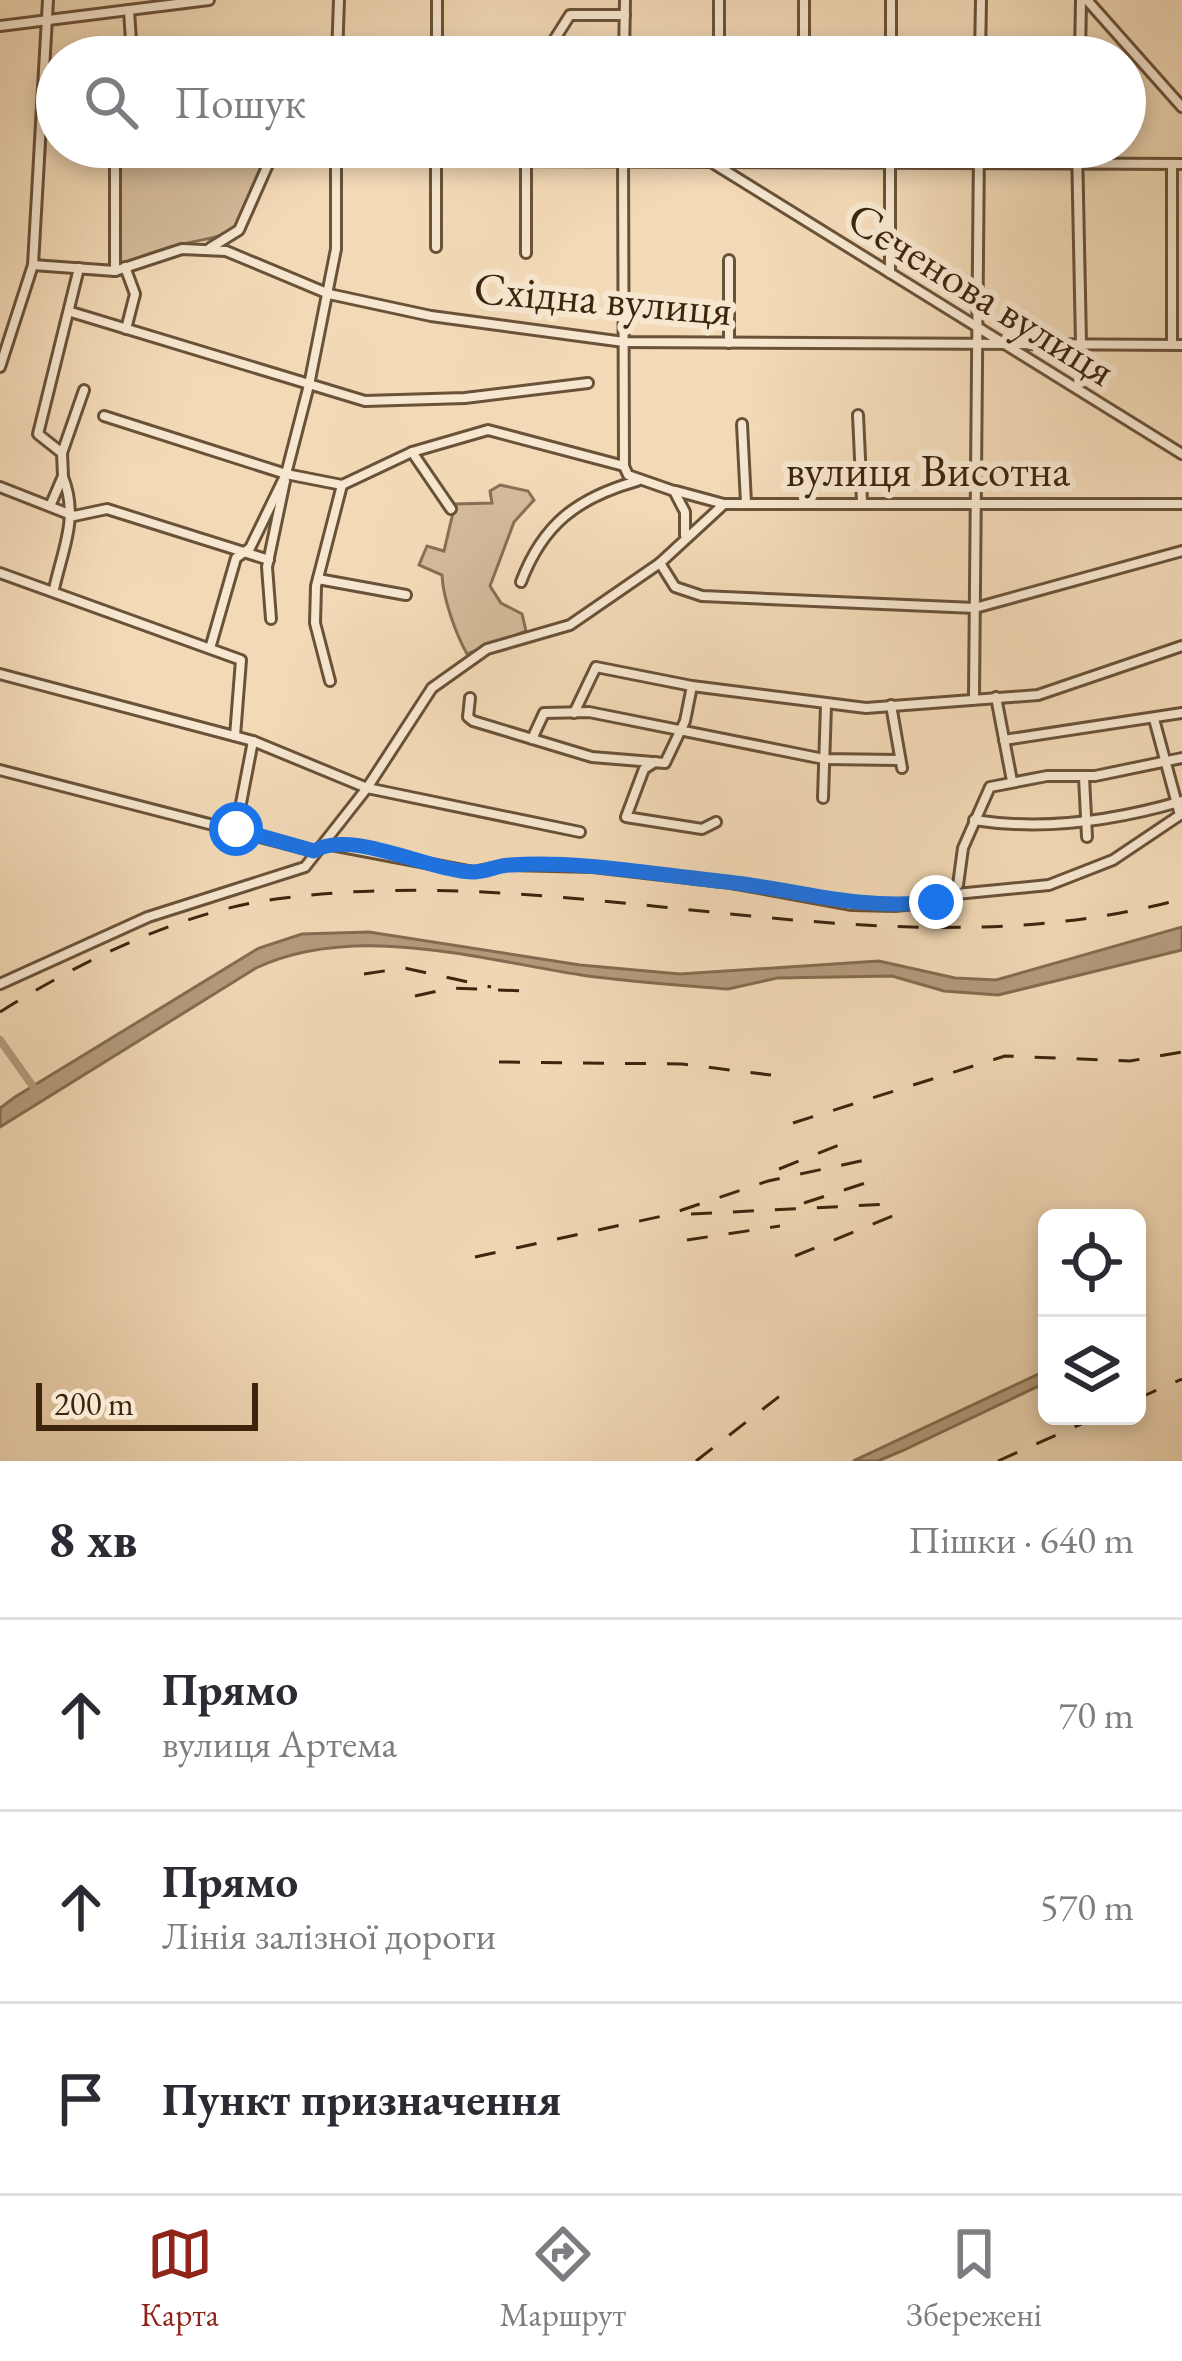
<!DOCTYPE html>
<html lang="uk">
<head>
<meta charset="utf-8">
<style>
  :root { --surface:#fff; --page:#f2f2f3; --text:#2b2b33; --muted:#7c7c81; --line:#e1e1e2; --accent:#8f2418 }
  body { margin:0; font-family:"EB Garamond",serif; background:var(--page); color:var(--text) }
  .controls { position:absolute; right:36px; bottom:36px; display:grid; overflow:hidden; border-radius:18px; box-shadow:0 6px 18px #0003 }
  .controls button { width:108px; height:108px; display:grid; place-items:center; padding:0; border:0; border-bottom:3px solid var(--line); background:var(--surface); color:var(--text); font:60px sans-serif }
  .scale { position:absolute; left:36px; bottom:30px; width:222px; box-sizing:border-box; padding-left:12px; border:6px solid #3d240d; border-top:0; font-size:33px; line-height:42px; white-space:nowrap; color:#3d240d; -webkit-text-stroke:9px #f7e7d0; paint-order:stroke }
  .stop { position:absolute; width:36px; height:36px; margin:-27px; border:9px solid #1a73e8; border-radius:50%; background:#fff }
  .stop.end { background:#1a73e8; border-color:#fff; box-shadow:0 3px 12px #0008 }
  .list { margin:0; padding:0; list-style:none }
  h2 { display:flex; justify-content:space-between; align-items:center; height:156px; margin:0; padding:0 48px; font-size:51px }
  h2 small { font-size:39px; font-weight:400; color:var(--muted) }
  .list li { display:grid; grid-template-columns:78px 1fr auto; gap:36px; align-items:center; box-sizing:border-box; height:192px; padding:0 48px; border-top:3px solid var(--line) }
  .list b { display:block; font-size:45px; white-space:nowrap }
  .list p { margin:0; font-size:39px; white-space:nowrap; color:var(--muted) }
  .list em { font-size:39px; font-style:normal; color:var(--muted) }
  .icon { flex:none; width:66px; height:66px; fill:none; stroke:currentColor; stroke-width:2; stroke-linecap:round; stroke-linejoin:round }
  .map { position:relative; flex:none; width:1182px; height:1461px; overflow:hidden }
  .search { position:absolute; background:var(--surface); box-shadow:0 6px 18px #0003; left:36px; right:36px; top:36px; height:132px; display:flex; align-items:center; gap:30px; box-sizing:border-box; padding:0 42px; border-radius:66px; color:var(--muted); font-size:45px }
  .sheet { height:732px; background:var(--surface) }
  nav { display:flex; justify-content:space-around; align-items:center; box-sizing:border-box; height:168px; border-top:3px solid var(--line); background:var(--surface); font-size:33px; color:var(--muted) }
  nav a { display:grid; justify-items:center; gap:6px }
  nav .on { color:var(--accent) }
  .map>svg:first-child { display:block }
  .green { fill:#d4bb9a; stroke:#887054; stroke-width:3 }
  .water { fill:#b59c7d; stroke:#856c50; stroke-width:3 }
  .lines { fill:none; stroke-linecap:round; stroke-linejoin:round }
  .canal { stroke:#b59c7d; stroke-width:8 }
  .minor-casing { stroke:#6a5238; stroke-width:14 }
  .minor { stroke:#f7e7d0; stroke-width:8 }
  .rail { stroke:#3d240d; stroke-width:3; stroke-dasharray:21 21; stroke-linecap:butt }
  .route { stroke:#1a73e8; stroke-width:15 }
  .labels { text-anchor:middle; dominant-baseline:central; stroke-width:12; stroke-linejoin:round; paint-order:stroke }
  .street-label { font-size:45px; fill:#3d240d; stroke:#f7e7d0 }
</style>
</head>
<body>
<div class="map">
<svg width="1182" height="1461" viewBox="0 0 1182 1461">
  <rect width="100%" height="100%" fill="#f3dab7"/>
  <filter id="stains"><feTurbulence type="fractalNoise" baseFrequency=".00167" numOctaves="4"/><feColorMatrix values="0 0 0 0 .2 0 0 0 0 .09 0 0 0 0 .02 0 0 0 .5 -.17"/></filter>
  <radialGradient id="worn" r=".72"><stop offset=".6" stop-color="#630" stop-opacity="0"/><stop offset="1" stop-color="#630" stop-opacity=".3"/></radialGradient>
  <g class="green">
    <path d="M118,147H261C265,163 258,177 253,193C236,244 218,234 175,246C157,250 139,258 121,264L116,242Z"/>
    <path d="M500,485L528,491L534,500L514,522L490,586L501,603L522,614L526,631L467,654C456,634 443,599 442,575L419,565L427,546L444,551L455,504L492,503L490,491Z"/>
  </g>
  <g class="water">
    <path d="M1182,927V950L998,995L944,991L892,976L777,978L728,989C679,985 630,982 581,975C479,959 354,922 256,968L0,1127V1108L15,1097L259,948L302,934L369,932L580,965L680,974L879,961L955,978L996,980Z"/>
    <path d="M1047,1370V1382L902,1451L878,1461H853Z"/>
  </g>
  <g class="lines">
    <path class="canal" d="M0,1040L37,1092"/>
    <defs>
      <g id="minor">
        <path d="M437,0V57L546,53"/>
        <path d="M804,0V57"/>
        <path d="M1087,0L1182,107"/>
        <path d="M129,10L132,57"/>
        <path d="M0,26L209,0"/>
        <path d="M239,52V57"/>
        <path d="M544,56L570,15H625"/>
        <path d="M337,57L339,0"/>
        <path d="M624,57L625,0"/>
        <path d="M719,57V0"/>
        <path d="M891,57V0"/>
        <path d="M980,57L981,0"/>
        <path d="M1080,57L1081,0"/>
        <path d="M436,147V247"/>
        <path d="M526,147V253"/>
        <path d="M623,147L624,466L628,475L674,491L685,512V535"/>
        <path d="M687,147L1182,454"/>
        <path d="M1077,147L1081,343"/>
        <path d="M270,160L1182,164"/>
        <path d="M1172,164V345"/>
        <path d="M210,248L239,230L270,160L265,147"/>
        <path d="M729,260V343"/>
        <path d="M33,265L115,271L182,249L226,251L329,294L431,316L624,342L1182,345"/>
        <path d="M125,267L135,294L126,329"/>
        <path d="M115,271V147"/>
        <path d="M890,273V147"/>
        <path d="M71,312L365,401L465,398L588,383"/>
        <path d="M0,367L33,265L48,0"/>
        <path d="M858,415L862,502"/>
        <path d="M104,416L286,474L342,485L412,452L488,430L624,466"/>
        <path d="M742,424L746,503"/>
        <path d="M412,452L451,509"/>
        <path d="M62,453L84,390"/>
        <path d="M0,487L74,516L107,509L269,560"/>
        <path d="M676,491L724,504"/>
        <path d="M51,504L63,476L62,453L38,434L79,268"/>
        <path d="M660,563L675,587L702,596L975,608L1182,551"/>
        <path d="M0,573L241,660L235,736"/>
        <path d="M318,579L406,595"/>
        <path d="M521,582C543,524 577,498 637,481"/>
        <path d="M54,589C63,548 79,518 63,477"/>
        <path d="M271,619L267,567L285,481"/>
        <path d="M211,645L236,558L250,548L286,474L309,385L336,249V147"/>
        <path d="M0,674L253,741L367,788L580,832"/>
        <path d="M330,681L315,623L316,586L342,485"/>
        <path d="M974,696L979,147"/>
        <path d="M996,697L1012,781"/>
        <path d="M470,698L468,717L473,721L592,757L665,763L685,721L692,686"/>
        <path d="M891,705L902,768"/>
        <path d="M574,713L596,667L692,686L866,708L1038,695L1182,646"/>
        <path d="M532,739L544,713L589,712L824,759L898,760"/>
        <path d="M1004,740L1182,713"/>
        <path d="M655,762L644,769L626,817L702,829L716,822"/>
        <path d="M0,770L314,851"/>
        <path d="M1084,777L1087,837"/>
        <path d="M823,798L826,705"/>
        <path d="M974,820C1044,831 1114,821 1182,801"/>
        <path d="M236,829L253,741"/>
        <path d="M326,844L473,872L507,865L593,867L731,883L852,905L895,906L936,902L946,895L1049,885L1113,860L1180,815L1154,719"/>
        <path d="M949,892L958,885L963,848L990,787L1047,776H1095L1182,758"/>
        <path d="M0,984L148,917L305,867L367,788L432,688L487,649L570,625L660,563L724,504H1182"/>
      </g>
    </defs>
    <use href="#minor" class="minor-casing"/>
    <use href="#minor" class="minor"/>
    <g class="rail">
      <path d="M364,974L404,968L491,987"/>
      <path d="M415,996L451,988L524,991"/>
      <path d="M0,1012C81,961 180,912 276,899C578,858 884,980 1182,899"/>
      <path d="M499,1062L682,1064L771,1075"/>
      <path d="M793,1123L1005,1056L1130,1061L1182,1052"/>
      <path d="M779,1169L849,1141"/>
      <path d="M804,1203L884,1177"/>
      <path d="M691,1214L891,1204"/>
      <path d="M687,1240L780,1226"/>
      <path d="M795,1256L900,1213"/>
      <path d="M475,1257L667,1215L768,1181L879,1157"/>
      <path d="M1137,1399L1182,1379"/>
      <path d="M696,1461L790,1388"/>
      <path d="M998,1461L1099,1416"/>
    </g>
  </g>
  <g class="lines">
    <path class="route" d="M236,829L314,851C351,828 431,872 474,872C486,872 498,865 510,865C581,860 657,875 728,882C807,891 853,910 936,902"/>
  </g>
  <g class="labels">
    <g class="street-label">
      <text transform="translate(982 293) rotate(32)">Сєченова вулиця</text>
      <text transform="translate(603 298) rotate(5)">Східна вулиця</text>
      <text x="928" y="470">вулиця Висотна</text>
    </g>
  </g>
  <rect width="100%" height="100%" filter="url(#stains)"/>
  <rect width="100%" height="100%" fill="url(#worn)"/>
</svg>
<div class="controls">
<button><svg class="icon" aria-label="locate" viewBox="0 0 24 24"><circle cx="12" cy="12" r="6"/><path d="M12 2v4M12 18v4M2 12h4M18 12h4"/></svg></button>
<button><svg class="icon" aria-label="layers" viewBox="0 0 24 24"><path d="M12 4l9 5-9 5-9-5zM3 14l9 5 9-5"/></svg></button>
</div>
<div class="scale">200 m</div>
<div class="stop" style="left:236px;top:829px"></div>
<div class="stop end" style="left:936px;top:902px"></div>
<div class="search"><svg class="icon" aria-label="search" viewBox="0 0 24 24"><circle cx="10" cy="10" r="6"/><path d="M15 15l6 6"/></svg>Пошук</div>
</div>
<section class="sheet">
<h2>8 хв<small>Пішки · 640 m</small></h2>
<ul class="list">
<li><svg class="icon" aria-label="ahead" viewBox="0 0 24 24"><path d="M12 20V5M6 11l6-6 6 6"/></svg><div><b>Прямо</b><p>вулиця Артема</p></div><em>70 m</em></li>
<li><svg class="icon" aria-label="ahead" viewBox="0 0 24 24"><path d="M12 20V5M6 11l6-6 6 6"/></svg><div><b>Прямо</b><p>Лінія залізної дороги</p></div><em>570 m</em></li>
<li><svg class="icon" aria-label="arrive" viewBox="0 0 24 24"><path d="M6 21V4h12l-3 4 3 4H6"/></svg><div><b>Пункт призначення</b></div></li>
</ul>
</section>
<nav>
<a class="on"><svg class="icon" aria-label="map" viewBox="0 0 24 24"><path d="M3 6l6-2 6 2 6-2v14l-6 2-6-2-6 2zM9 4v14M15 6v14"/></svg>Карта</a>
<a><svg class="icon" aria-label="directions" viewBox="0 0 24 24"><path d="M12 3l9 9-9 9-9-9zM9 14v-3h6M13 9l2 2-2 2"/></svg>Маршрут</a>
<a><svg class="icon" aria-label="saved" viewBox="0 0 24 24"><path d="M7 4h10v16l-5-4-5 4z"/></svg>Збережені</a>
</nav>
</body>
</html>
